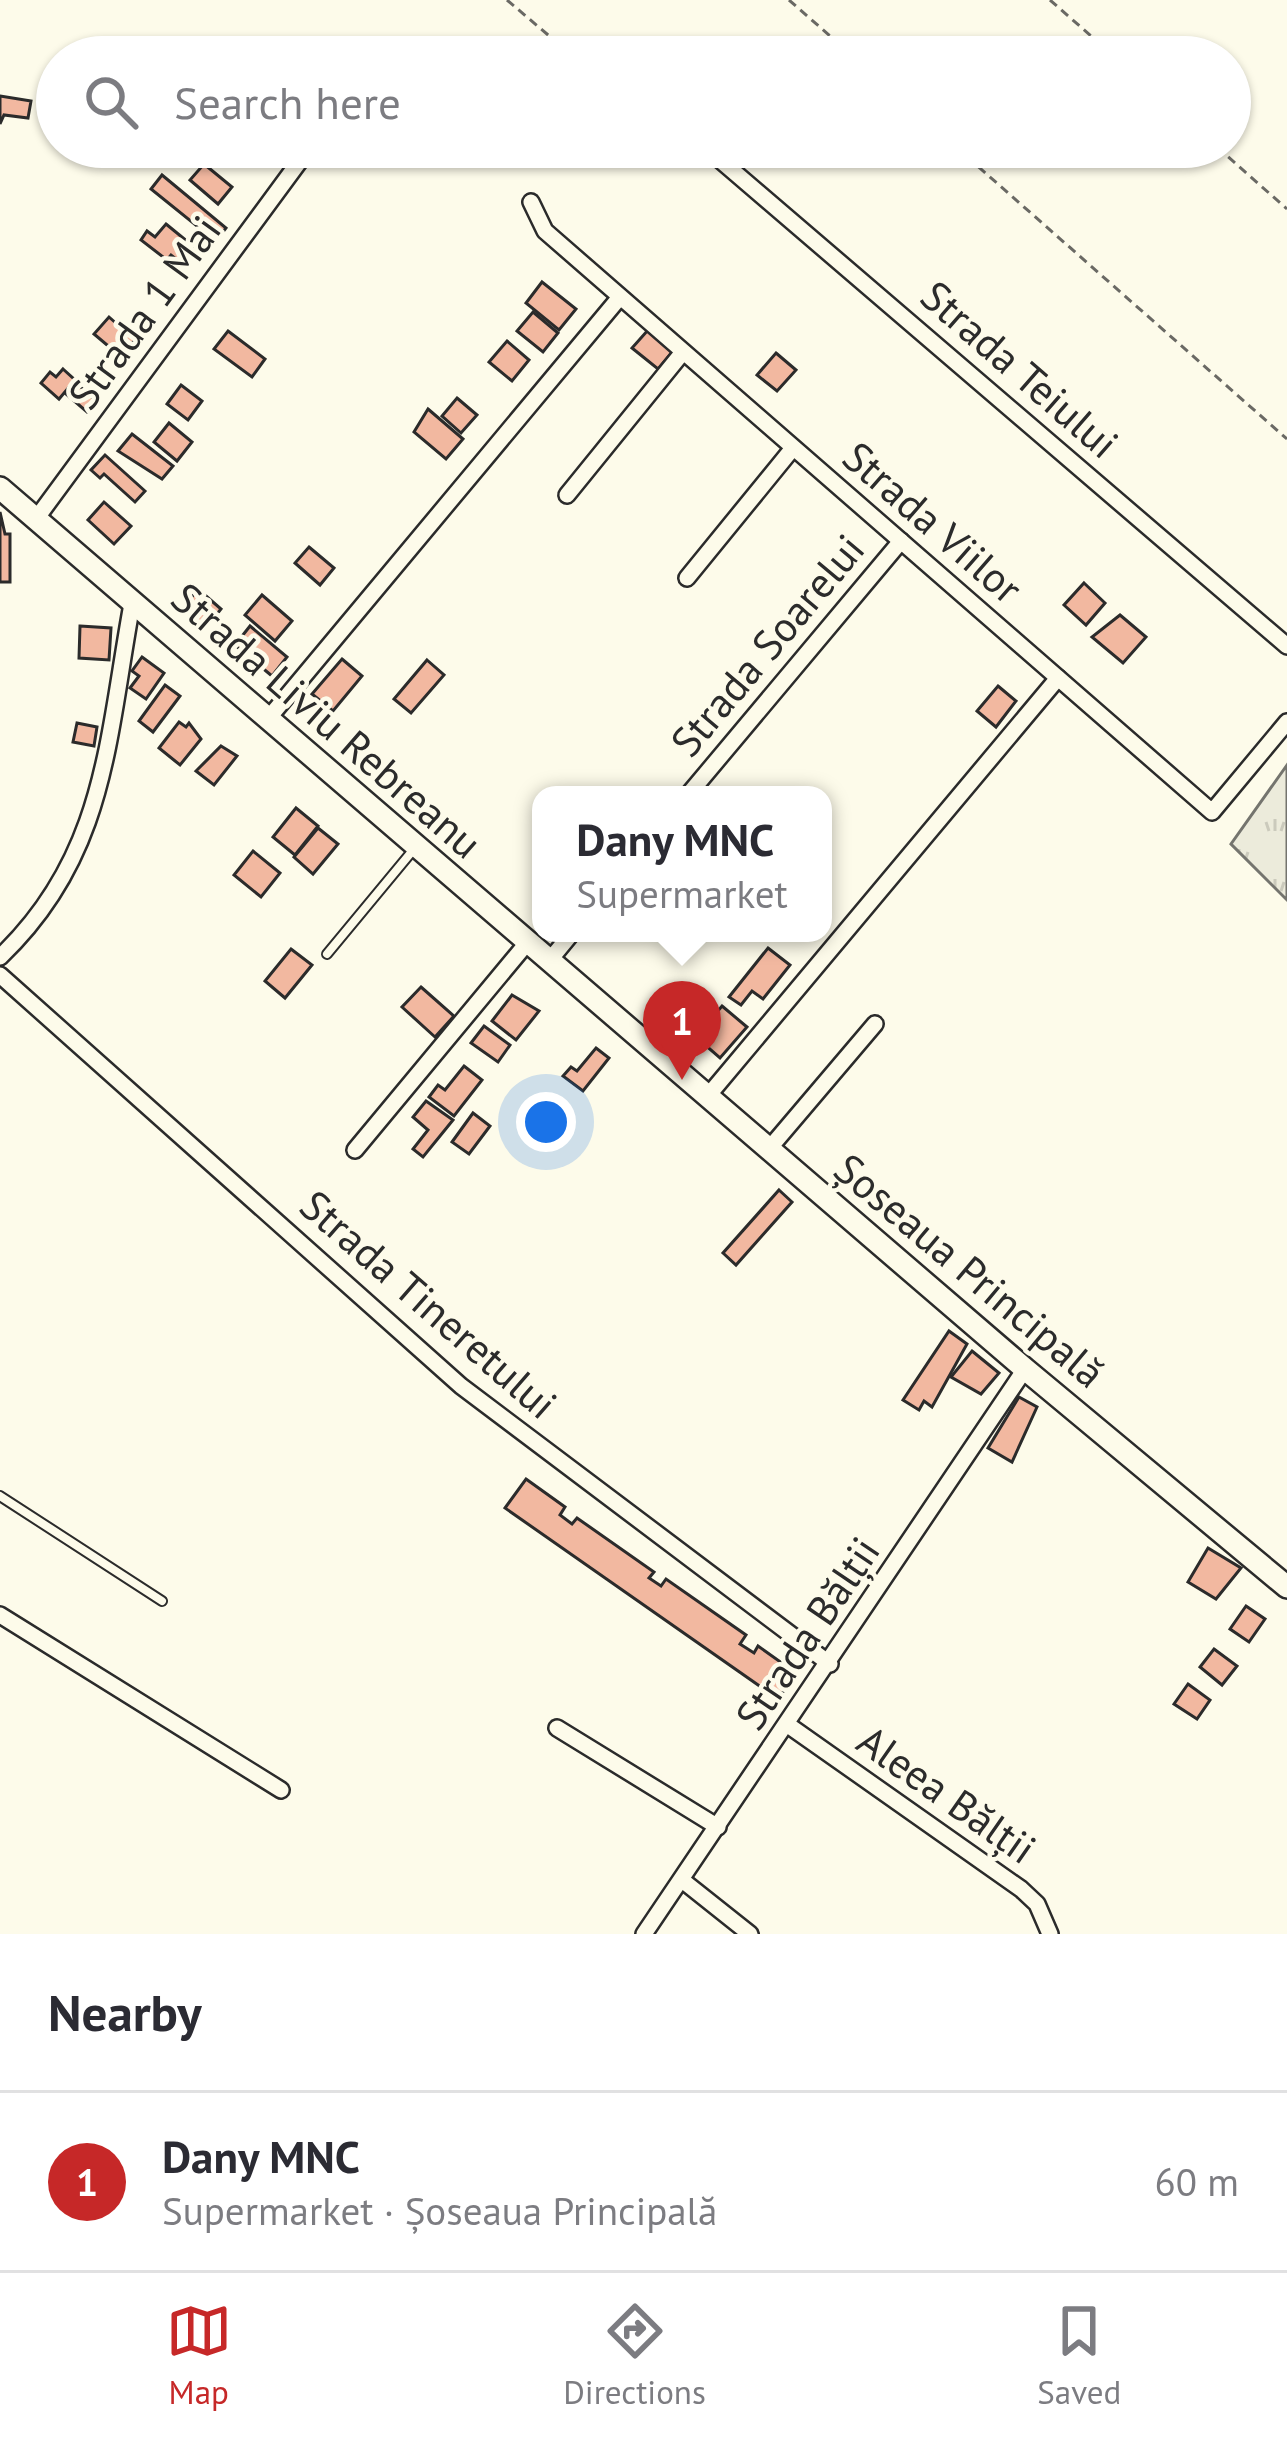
<!DOCTYPE html>
<html lang="en">
<head>
<meta charset="utf-8">
<style>
  :root { --surface:#fff; --page:#f7f7f7; --text:#2b2b33; --muted:#7c7c81; --line:#e1e1e2; --accent:#c62828 }
  body { margin:0; font-family:"PT Sans",sans-serif; background:var(--page); color:var(--text) }
  .you { position:absolute; left:546px; top:1122px; width:42px; height:42px; margin:-30px; border:9px solid #fff; border-radius:50%; background:#1a73e8; box-shadow:0 0 0 18px #1a73e833 }
  .badge { display:grid; place-items:center; width:78px; height:78px; border-radius:50%; background:var(--accent); color:#fff; font-size:39px; font-weight:700 }
  .pin { position:absolute; translate:-50% -99px; filter:drop-shadow(0 3px 6px #0008) }
  .pin::after { content:''; position:absolute; top:63px; width:42px; height:36px; background:inherit; clip-path:polygon(0 0,100% 0,50% 100%) }
  .popup { position:absolute; left:532px; top:786px; width:300px; height:156px; box-sizing:border-box; display:grid; place-content:center; border-radius:24px; background:var(--surface); filter:drop-shadow(0 3px 9px #0005); font-size:39px; white-space:nowrap; color:var(--muted) }
  .popup b { font-size:45px; color:var(--text) }
  .popup::after { content:''; position:absolute; left:50%; top:100%; margin-left:-24px; border:24px solid transparent; border-top-color:var(--surface) }
  .list { margin:0; padding:0; list-style:none }
  h2 { display:flex; justify-content:space-between; align-items:center; height:156px; margin:0; padding:0 48px; font-size:51px }
  h2 small { font-size:39px; font-weight:400; color:var(--muted) }
  .list li { display:grid; grid-template-columns:78px 1fr auto; gap:36px; align-items:center; box-sizing:border-box; height:180px; padding:0 48px; border-top:3px solid var(--line) }
  .list b { display:block; font-size:45px; white-space:nowrap }
  .list p { margin:0; font-size:39px; white-space:nowrap; color:var(--muted) }
  .list em { font-size:39px; font-style:normal; color:var(--muted) }
  .icon { flex:none; width:66px; height:66px; fill:none; stroke:currentColor; stroke-width:2; stroke-linecap:round; stroke-linejoin:round }
  .map { position:relative; flex:none; width:1287px; height:1934px; overflow:hidden }
  .search { position:absolute; background:var(--surface); box-shadow:0 3px 9px #0004; left:36px; right:36px; top:36px; height:132px; display:flex; align-items:center; gap:30px; box-sizing:border-box; padding:0 42px; border-radius:66px; color:var(--muted); font-size:45px }
  .sheet { height:336px; background:var(--surface) }
  nav { display:flex; justify-content:space-around; align-items:center; box-sizing:border-box; height:168px; border-top:3px solid var(--line); background:var(--surface); font-size:33px; color:var(--muted) }
  nav a { display:grid; justify-items:center; gap:6px }
  nav .on { color:var(--accent) }
  .map>svg:first-child { display:block }
  .grass { fill:url(#grass-tufts); stroke:#74746e; stroke-width:3 }
  .building { fill:#f2b8a0; stroke:#2b2b2b; stroke-width:3 }
  .lines { fill:none; stroke-linecap:round; stroke-linejoin:round }
  .service-casing { stroke:#2b2b2b; stroke-width:12 }
  .minor-casing { stroke:#2b2b2b; stroke-width:20 }
  .secondary-casing { stroke:#2b2b2b; stroke-width:26 }
  .path { stroke:#6a6964; stroke-width:3; stroke-dasharray:9 6; stroke-linecap:butt }
  .service { stroke:#fdfbea; stroke-width:8 }
  .minor { stroke:#fdfbea; stroke-width:15 }
  .secondary { stroke:#fdfbea; stroke-width:21 }
  .labels { text-anchor:middle; dominant-baseline:central; stroke-width:9; stroke-linejoin:round; paint-order:stroke }
  .street-label { font-size:42px; fill:#2b2b2b; stroke:#fdfbea }
</style>
</head>
<body>
<div class="map">
<svg width="1287" height="1934" viewBox="0 0 1287 1934">
  <defs>
    <pattern id="grass-tufts" width="24" height="20" patternUnits="userSpaceOnUse" patternTransform="scale(3)"><rect width="24" height="20" fill="#ecebdb"/><path d="M3 7l-1-3M5 7V3M7 7l1-3M15 17l-1-3M17 17v-4M19 17l1-3" fill="none" stroke="#cbcabc"/></pattern>
  </defs>
  <rect width="100%" height="100%" fill="#fdfbea"/>
  <path class="grass" d="M1287,765V900L1231,844Z"/>
  <g class="building">
    <path d="M0,96L31,101L28,118L4,115L0,124Z"/>
    <path d="M204,164L232,187L218,204L190,180Z"/>
    <path d="M162,175L226,228L220,236L207,226L203,231L151,189Z"/>
    <path d="M166,224L199,251L186,267L171,255L167,260L141,240L147,231L155,237Z"/>
    <path d="M542,282L576,309L559,330L526,303Z"/>
    <path d="M533,312L558,333L543,352L517,331Z"/>
    <path d="M109,317L135,340L120,356L94,334Z"/>
    <path d="M648,330L673,351L658,369L632,348Z"/>
    <path d="M228,331L265,359L252,377L214,349Z"/>
    <path d="M507,341L529,360L512,381L489,362Z"/>
    <path d="M776,353L796,370L777,391L757,375Z"/>
    <path d="M63,369L75,380L59,399L41,383L50,372L56,377Z"/>
    <path d="M75,382L97,402L87,412L65,393Z"/>
    <path d="M181,385L202,401L188,420L167,404Z"/>
    <path d="M457,398L477,415L461,433L442,416Z"/>
    <path d="M428,409L463,439L446,459L414,432Z"/>
    <path d="M169,423L192,442L177,461L154,442Z"/>
    <path d="M132,434L173,466L162,479L118,451Z"/>
    <path d="M105,455L145,491L135,502L104,474L100,478L91,470Z"/>
    <path d="M104,502L131,526L114,544L88,520Z"/>
    <path d="M0,512L5,534H10V582H0Z"/>
    <path d="M309,547L334,568L320,585L295,563Z"/>
    <path d="M1084,583L1105,603L1086,625L1064,605Z"/>
    <path d="M198,589L221,609L210,623L204,618L200,623L183,608Z"/>
    <path d="M262,595L292,621L275,641L245,615Z"/>
    <path d="M1120,615L1146,637L1123,663L1092,637Z"/>
    <path d="M80,626L111,628L109,660L79,658Z"/>
    <path d="M250,626L287,657L272,676L235,645Z"/>
    <path d="M142,657L164,673L146,699L130,688L139,676L132,671Z"/>
    <path d="M342,659L362,676L333,711L312,694Z"/>
    <path d="M427,660L444,675L411,713L394,699Z"/>
    <path d="M165,685L180,696L153,732L139,721Z"/>
    <path d="M998,686L1016,701L996,727L977,711Z"/>
    <path d="M179,722L186,727L189,723L201,739L180,765L159,748Z"/>
    <path d="M77,723L97,727L94,746L73,742Z"/>
    <path d="M221,746L237,756L214,785L196,771Z"/>
    <path d="M296,808L318,826L295,855L273,837Z"/>
    <path d="M318,828L338,844L313,874L294,857Z"/>
    <path d="M253,851L280,873L261,897L234,875Z"/>
    <path d="M768,948L790,965L763,999L752,991L741,1005L729,997Z"/>
    <path d="M291,949L312,965L285,998L265,981Z"/>
    <path d="M421,987L454,1016L435,1037L402,1007Z"/>
    <path d="M512,995L539,1011L516,1040L492,1021Z"/>
    <path d="M722,1006L747,1027L720,1058L696,1037Z"/>
    <path d="M484,1026L510,1045L498,1062L471,1043Z"/>
    <path d="M596,1048L609,1058L583,1091L563,1076L571,1067L577,1071Z"/>
    <path d="M464,1066L482,1080L454,1116L429,1097L438,1085L445,1090Z"/>
    <path d="M426,1101L453,1120L423,1157L413,1149L428,1130L413,1117Z"/>
    <path d="M473,1113L490,1126L469,1154L452,1142Z"/>
    <path d="M779,1190L792,1202L736,1265L723,1253Z"/>
    <path d="M949,1331L967,1344L932,1407L924,1401L919,1410L903,1400Z"/>
    <path d="M972,1351L999,1373L981,1394L951,1377Z"/>
    <path d="M1019,1397L1037,1407L1012,1462L988,1448Z"/>
    <path d="M526,1479L565,1507L560,1515L572,1524L577,1518L654,1572L649,1578L661,1586L666,1579L746,1635L740,1644L754,1653L758,1646L796,1673L778,1699L505,1508Z"/>
    <path d="M1208,1548L1241,1568L1216,1599L1188,1582Z"/>
    <path d="M1246,1606L1265,1619L1249,1642L1230,1629Z"/>
    <path d="M1214,1649L1237,1666L1222,1685L1200,1667Z"/>
    <path d="M1188,1684L1210,1700L1197,1719L1174,1704Z"/>
  </g>
  <g class="lines">
    <defs>
      <g id="service">
        <path d="M327,954L414,849"/>
        <path d="M0,1496L162,1601"/>
      </g>
      <g id="minor">
        <path d="M376,57L383,48"/>
        <path d="M705,147L1287,646"/>
        <path d="M531,202L545,231L1212,812L1287,722"/>
        <path d="M567,495L683,352"/>
        <path d="M36,519L310,147"/>
        <path d="M687,578L793,448"/>
        <path d="M267,720L620,297"/>
        <path d="M688,795L901,541"/>
        <path d="M0,957C106,856 107,740 132,604"/>
        <path d="M549,961L572,933"/>
        <path d="M0,975L461,1386L830,1664"/>
        <path d="M707,1097L1058,678"/>
        <path d="M355,1150L527,943"/>
        <path d="M768,1150L875,1024"/>
        <path d="M0,1615L281,1790"/>
        <path d="M788,1725L1021,1889L1037,1904L1050,1934"/>
        <path d="M557,1728L718,1827"/>
        <path d="M682,1880L750,1934"/>
        <path d="M644,1934L1025,1369"/>
      </g>
      <path id="secondary" d="M0,488L1025,1369L1287,1587"/>
    </defs>
    <use href="#service" class="service-casing"/>
    <use href="#minor" class="minor-casing"/>
    <use href="#secondary" class="secondary-casing"/>
    <g class="path">
      <path d="M507,0L574,57"/>
      <path d="M789,0L854,57"/>
      <path d="M1050,0L1115,57"/>
      <path d="M956,147L1287,439"/>
      <path d="M1217,147L1287,209"/>
    </g>
    <use href="#service" class="service"/>
    <use href="#minor" class="minor"/>
    <use href="#secondary" class="secondary"/>
  </g>
  <g class="labels">
    <g class="street-label">
      <text transform="translate(144 312) rotate(-54)">Strada 1 Mai</text>
      <text transform="translate(1020 369) rotate(41)">Strada Teiului</text>
      <text transform="translate(933 522) rotate(41)">Strada Viilor</text>
      <text transform="translate(767 645) rotate(-50)">Strada Soarelui</text>
      <text transform="translate(327 720) rotate(41)">Strada Liviu Rebreanu</text>
      <text transform="translate(970 1270) rotate(40)">Șoseaua Principală</text>
      <text transform="translate(429 1304) rotate(41)">Strada Tineretului</text>
      <text transform="translate(807 1633) rotate(-56)">Strada Bălții</text>
      <text transform="translate(947 1794) rotate(35)">Aleea Bălții</text>
    </g>
  </g>
</svg>
<div class="you"></div>
<div class="pin badge" style="left:682px;top:1080px">1</div>
<div class="popup"><b>Dany MNC</b>Supermarket</div>
<div class="search"><svg class="icon" aria-label="search" viewBox="0 0 24 24"><circle cx="10" cy="10" r="6"/><path d="M15 15l6 6"/></svg>Search here</div>
</div>
<section class="sheet">
<h2>Nearby<small></small></h2>
<ul class="list">
<li><span class="badge">1</span><div><b>Dany MNC</b><p>Supermarket · Șoseaua Principală</p></div><em>60 m</em></li>
</ul>
</section>
<nav>
<a class="on"><svg class="icon" aria-label="map" viewBox="0 0 24 24"><path d="M3 6l6-2 6 2 6-2v14l-6 2-6-2-6 2zM9 4v14M15 6v14"/></svg>Map</a>
<a><svg class="icon" aria-label="directions" viewBox="0 0 24 24"><path d="M12 3l9 9-9 9-9-9zM9 14v-3h6M13 9l2 2-2 2"/></svg>Directions</a>
<a><svg class="icon" aria-label="saved" viewBox="0 0 24 24"><path d="M7 4h10v16l-5-4-5 4z"/></svg>Saved</a>
</nav>
</body>
</html>
